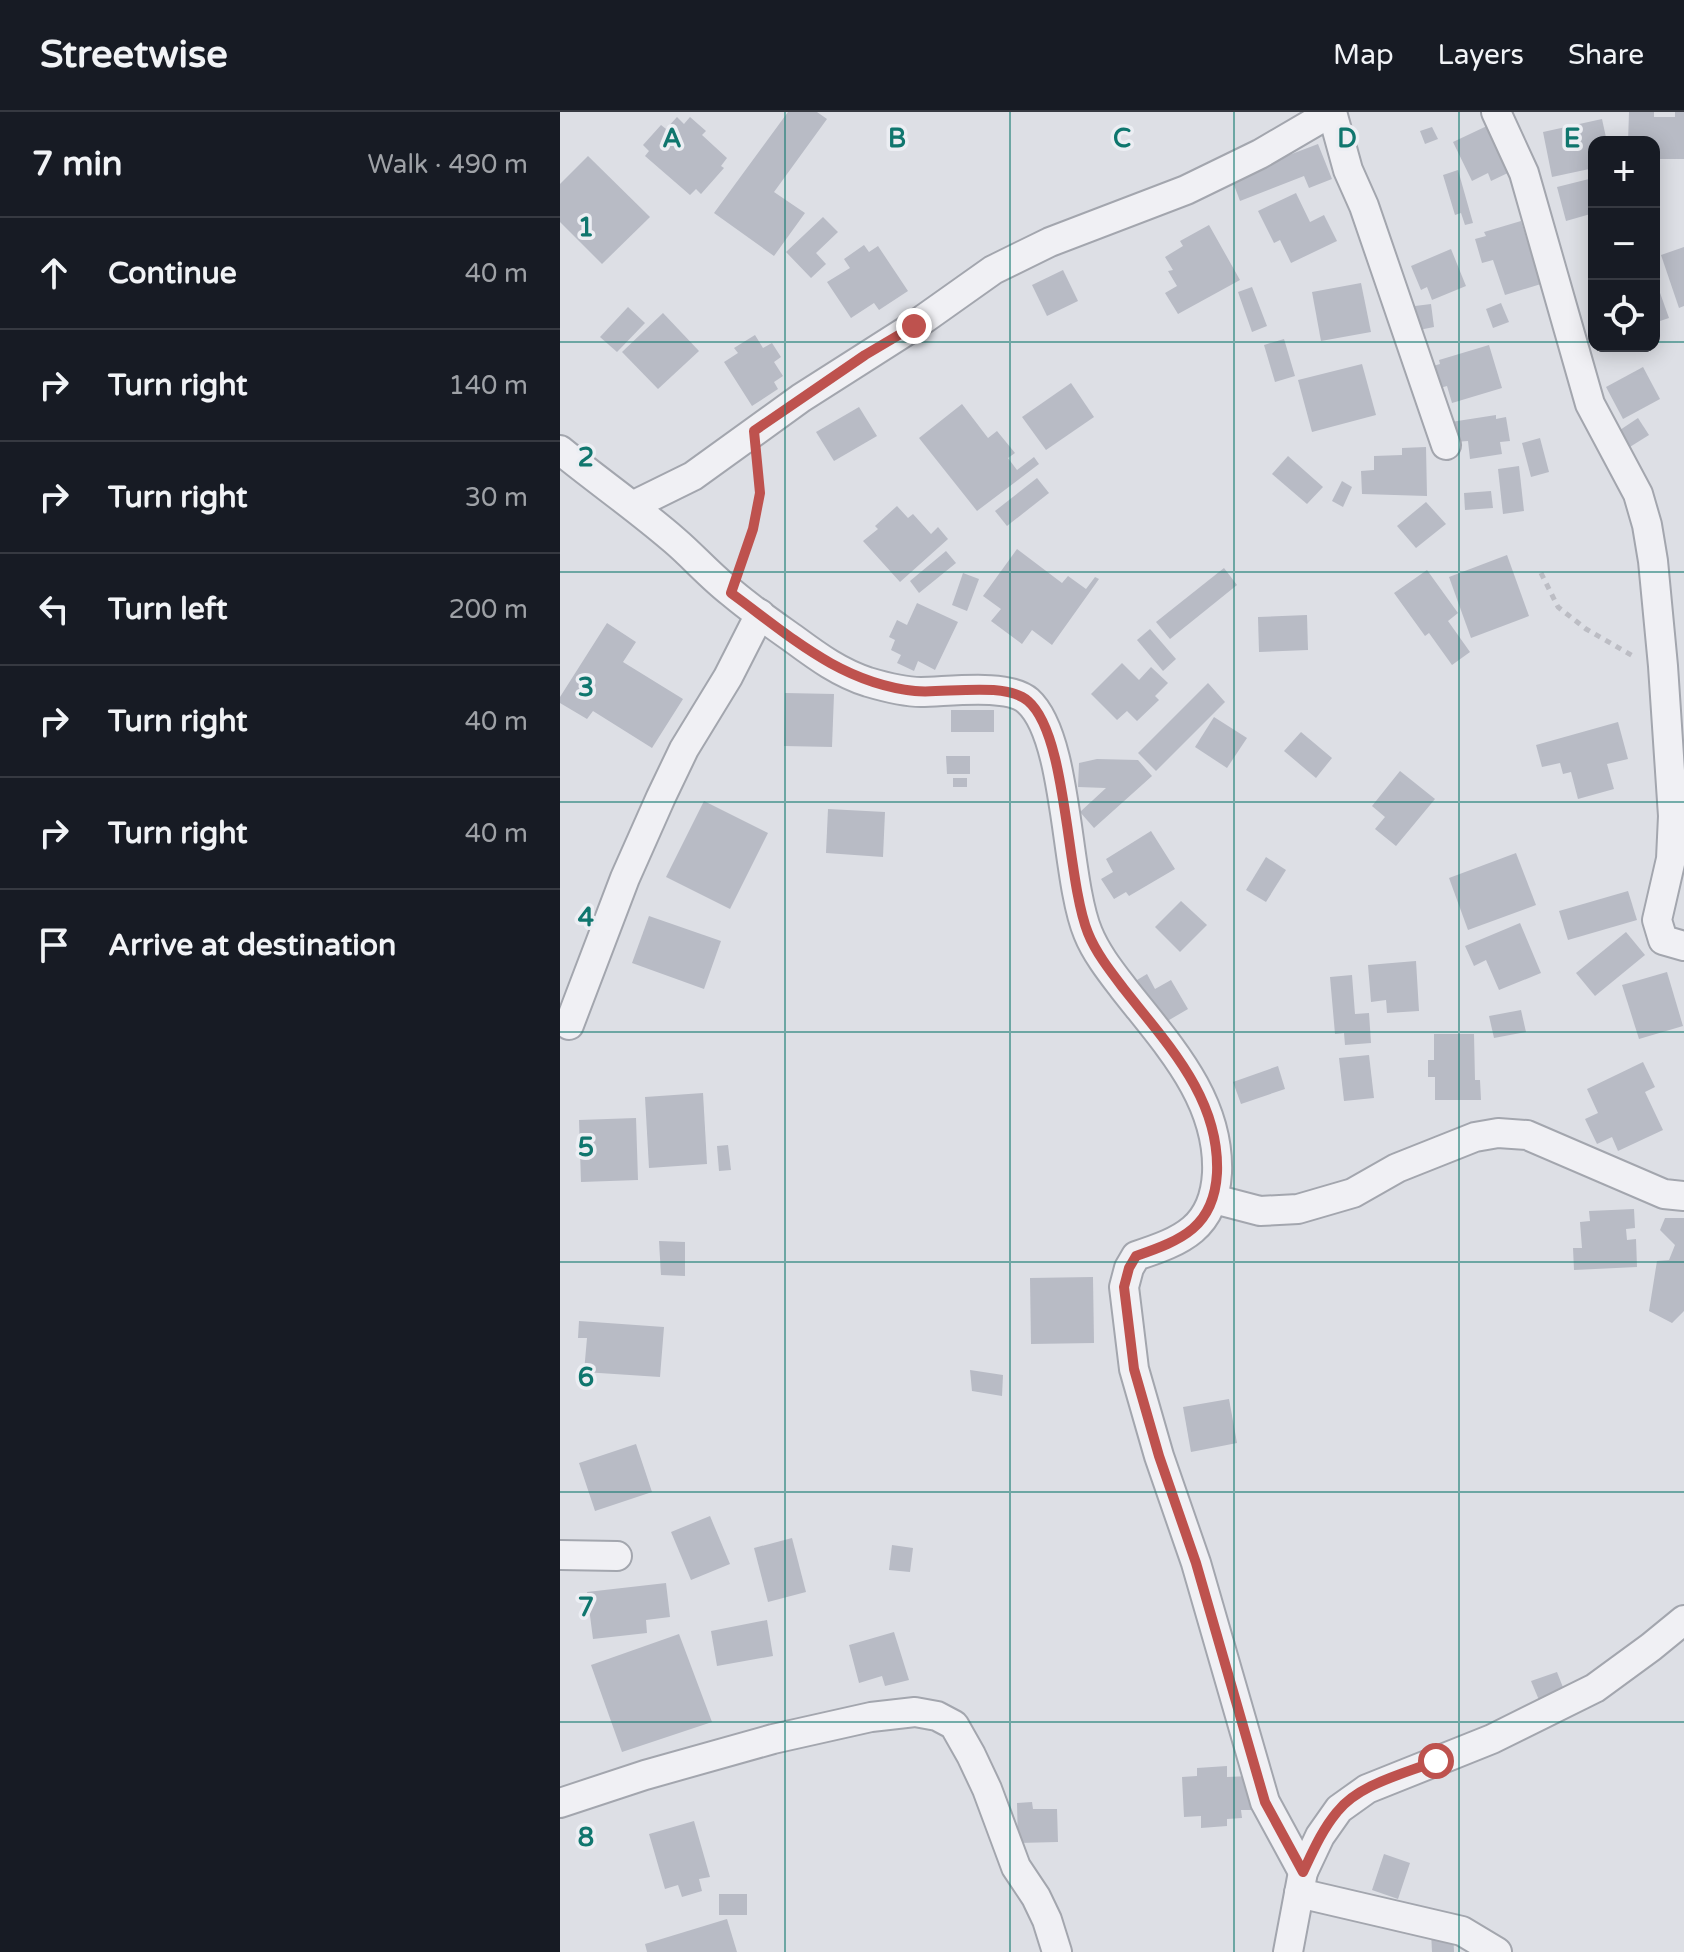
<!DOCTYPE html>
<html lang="en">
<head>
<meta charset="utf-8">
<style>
  :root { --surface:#171b24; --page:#242831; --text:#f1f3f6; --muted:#9ea1a6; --line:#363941 }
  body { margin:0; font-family:"Varela Round",sans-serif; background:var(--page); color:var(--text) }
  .controls { position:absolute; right:24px; top:24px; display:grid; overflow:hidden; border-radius:16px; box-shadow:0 4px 20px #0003 }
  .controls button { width:72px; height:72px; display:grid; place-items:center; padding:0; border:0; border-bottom:2px solid var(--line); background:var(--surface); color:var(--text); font:40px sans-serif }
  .stop { position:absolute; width:24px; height:24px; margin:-18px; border:6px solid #be524e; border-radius:50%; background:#fff }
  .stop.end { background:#be524e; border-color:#fff; box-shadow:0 2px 8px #0008 }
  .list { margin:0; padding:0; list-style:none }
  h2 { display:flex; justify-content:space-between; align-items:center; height:104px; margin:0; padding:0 32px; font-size:34px }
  h2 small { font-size:26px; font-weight:400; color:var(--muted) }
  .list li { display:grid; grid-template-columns:52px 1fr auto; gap:24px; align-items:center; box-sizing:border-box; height:112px; padding:0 32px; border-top:2px solid var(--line) }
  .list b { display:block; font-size:30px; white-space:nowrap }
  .list em { font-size:26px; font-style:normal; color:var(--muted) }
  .icon { flex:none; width:44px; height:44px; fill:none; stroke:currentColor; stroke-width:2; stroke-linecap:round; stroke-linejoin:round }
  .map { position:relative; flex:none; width:1124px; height:1840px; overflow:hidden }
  header { display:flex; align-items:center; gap:48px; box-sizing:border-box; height:112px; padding:0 40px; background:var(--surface); border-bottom:2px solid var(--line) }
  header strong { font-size:38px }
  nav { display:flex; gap:44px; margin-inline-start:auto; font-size:28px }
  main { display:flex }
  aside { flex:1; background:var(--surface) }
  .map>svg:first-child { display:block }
  .building { fill:#b8bbc5 }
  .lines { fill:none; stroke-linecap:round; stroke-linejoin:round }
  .minor-casing { stroke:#a3a6ae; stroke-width:32 }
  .path { stroke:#bcbdc4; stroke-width:5; stroke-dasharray:6 6; stroke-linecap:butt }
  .minor { stroke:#f0f0f4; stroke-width:28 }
  .route { stroke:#be524e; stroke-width:10 }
  .grid { fill:none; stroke:#0f766e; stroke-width:2; stroke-opacity:0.55 }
  .grid-label { font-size:26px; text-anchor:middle; font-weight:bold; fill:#0f766e; stroke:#eceef3; stroke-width:7; stroke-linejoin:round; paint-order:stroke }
</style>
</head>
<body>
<header>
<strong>Streetwise</strong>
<nav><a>Map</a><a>Layers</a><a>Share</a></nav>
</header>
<main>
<aside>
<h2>7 min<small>Walk · 490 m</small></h2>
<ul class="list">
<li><svg class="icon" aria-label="ahead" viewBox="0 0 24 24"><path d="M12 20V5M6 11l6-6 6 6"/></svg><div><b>Continue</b></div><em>40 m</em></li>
<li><svg class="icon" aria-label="right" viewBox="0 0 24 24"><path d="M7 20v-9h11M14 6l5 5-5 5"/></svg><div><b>Turn right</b></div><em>140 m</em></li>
<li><svg class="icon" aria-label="right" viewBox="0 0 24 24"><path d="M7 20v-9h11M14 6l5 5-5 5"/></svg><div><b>Turn right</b></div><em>30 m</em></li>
<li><svg class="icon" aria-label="left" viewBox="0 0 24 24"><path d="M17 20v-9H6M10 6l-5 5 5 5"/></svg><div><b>Turn left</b></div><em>200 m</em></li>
<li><svg class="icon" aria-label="right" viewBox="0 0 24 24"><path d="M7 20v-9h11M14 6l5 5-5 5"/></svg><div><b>Turn right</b></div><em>40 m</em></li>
<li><svg class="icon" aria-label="right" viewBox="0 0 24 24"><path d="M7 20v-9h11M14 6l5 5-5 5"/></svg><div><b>Turn right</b></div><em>40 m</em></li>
<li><svg class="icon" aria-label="arrive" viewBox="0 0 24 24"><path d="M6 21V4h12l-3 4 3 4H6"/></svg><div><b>Arrive at destination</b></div></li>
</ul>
</aside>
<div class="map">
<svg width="1124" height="1840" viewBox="0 0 1124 1840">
  <rect width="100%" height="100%" fill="#dddfe5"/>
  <g class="building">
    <path d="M228,0H257L267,7L214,80L245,101L214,144L154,101Z"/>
    <path d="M1069,0H1094V5H1115V0H1124V47H1094V30H1068Z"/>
    <path d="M117,5L124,12L130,5L146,19L142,23L167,46L161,54L164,56L141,82L136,77L130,83L85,44L89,39L83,33L101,13L106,17Z"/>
    <path d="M1042,7L1047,30H1034V56L992,65L983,20Z"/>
    <path d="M929,13L952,59L931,69L928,61L912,69L893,30Z"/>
    <path d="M872,15L878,27L865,32L860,19Z"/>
    <path d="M758,32L772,67L749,76L744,64L680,89L671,65Z"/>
    <path d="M28,44L90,105L42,152L0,110V72Z"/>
    <path d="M898,58L913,111L905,113L901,101L895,103L883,63Z"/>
    <path d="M1029,67L1034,84V101L1006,109L997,75Z"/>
    <path d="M736,81L750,110L764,103L777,129L731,151L720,128L714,131L698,99Z"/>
    <path d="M263,105L278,120L256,141L266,152L251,166L226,140Z"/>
    <path d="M961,109L981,172L945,183L933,148L922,151L915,127L926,124L924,120Z"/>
    <path d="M649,113L680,168L618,202L605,181L617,174L608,159L613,158L605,145L623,134L620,129Z"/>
    <path d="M304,133L309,140L318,134L348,179L319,198L314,191L291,206L267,170L290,156L284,147Z"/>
    <path d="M1124,135V194L1119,196L1101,143Z"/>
    <path d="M891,137L906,174L872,188L867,175L861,178L851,154Z"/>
    <path d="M503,158L518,189L487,204L472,173Z"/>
    <path d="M1094,164L1109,206L1094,211Z"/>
    <path d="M801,171L811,220L761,229L752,180Z"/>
    <path d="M692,175L707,214L692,220L678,180Z"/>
    <path d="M941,191L949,210L933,216L926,197Z"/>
    <path d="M871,192L874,215L859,218L855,194Z"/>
    <path d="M68,195L85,211L57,240L40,225Z"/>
    <path d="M103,201L139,239L98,277L62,240Z"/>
    <path d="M195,223L203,236L212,231L221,245L214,250L223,264L214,270L218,277L192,294L164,250L178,241L174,236Z"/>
    <path d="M724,227L735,264L715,270L704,233Z"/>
    <path d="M929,233L942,276L892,291L887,274L880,276L873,254L880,252L879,248Z"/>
    <path d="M802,252L816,303L752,320L738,268Z"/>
    <path d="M1083,255L1100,287L1063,307L1046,275Z"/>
    <path d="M511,271L534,305L486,338L462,305Z"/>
    <path d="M402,292L428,326L437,319L455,341L448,346L457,358L474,345L479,352L417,399L359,326Z"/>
    <path d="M299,295L317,324L274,349L256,320Z"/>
    <path d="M936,303V307L946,305L950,329L940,330L942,342L910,347L908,329L894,330L891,310Z"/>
    <path d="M1078,306L1089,323L1065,338L1054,322Z"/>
    <path d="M980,326L989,360L971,365L962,331Z"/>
    <path d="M866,335L867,384L802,382L801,359L814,358V344L842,343V336Z"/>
    <path d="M728,344L763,375L747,392L712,362Z"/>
    <path d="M959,354L964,399L943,402L938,357Z"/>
    <path d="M477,366L489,381L447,414L435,399Z"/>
    <path d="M782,369L792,375L783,395L772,389Z"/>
    <path d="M931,379L933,396L905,398L904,381Z"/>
    <path d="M866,390L886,412L856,436L837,414Z"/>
    <path d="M337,394L348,406L353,402L371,422L378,415L388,427L340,470L303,429L318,417L315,414Z"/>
    <path d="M457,437L502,471L508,464L526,477L535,465L539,467L492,533L472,518L462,532L431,509L441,497L423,484Z"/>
    <path d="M386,439L396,451L359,481L350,469Z"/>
    <path d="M947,443L969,504L911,526L889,465Z"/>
    <path d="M664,456L677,473L610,527L596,510Z"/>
    <path d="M867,458L898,501L888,509L910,540L892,553L869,521L865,524L834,481Z"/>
    <path d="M403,461L419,467L407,499L392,493Z"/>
    <path d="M357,491L398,510L375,558L358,549L354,559L337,551L341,543L331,538L335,528L329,525L337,508L347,513Z"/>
    <path d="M747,503L748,538L699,540L698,505Z"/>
    <path d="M47,511L76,530L63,550L123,587L92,636L33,599L27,607L0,591V585Z"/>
    <path d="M590,517L616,547L603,559L577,528Z"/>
    <path d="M562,551L579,568L591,555L608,571L595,584L599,588L577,609L567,599L557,608L531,582Z"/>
    <path d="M648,571L665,590L596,659L578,641Z"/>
    <path d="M225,581L274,582L272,635L224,634Z"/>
    <rect x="391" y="598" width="43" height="22"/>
    <path d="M654,605L687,626L667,656L635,635Z"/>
    <path d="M1058,610L1068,647L1047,652L1054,677L1018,687L1011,660L1003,662L1000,651L982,655L976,633Z"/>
    <path d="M741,620L772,646L756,666L724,639Z"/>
    <path d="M386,644H410V662H387Z"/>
    <path d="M537,647L578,648L592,664L534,716L520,700L546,676L518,675L519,651Z"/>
    <path d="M840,659L875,687L836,734L815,717L825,705L812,694Z"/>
    <rect x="393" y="666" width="14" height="9"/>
    <path d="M144,689L208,721L170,797L106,765Z"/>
    <path d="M268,697L325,700L323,745L266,741Z"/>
    <path d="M591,719L615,757L569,784L566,780L554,787L541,767L553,760L546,747Z"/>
    <path d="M956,741L976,793L908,818L889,766Z"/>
    <path d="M706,745L726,758L706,790L686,778Z"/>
    <path d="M1068,779L1077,808L1008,828L999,799Z"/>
    <path d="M621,789L647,813L620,840L595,815Z"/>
    <path d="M89,804L161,829L144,877L72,851Z"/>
    <path d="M960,811L981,861L939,878L926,848L914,854L905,834Z"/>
    <path d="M1066,820L1085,843L1035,884L1016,861Z"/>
    <path d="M856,849L859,899L827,901L826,888L811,890L808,853Z"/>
    <path d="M1107,860L1123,914L1079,927L1062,873Z"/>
    <path d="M587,862L595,877L611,868L628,897L604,911L572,871Z"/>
    <path d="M792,863L795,902L809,901L811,931L785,933L784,921L775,922L770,865Z"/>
    <path d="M961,898L966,920L934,926L929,904Z"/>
    <path d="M874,922H914L915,968H920L921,988H875V965H868V948H874Z"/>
    <path d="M809,943L814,986L784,989L779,946Z"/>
    <path d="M1083,950L1095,975L1085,980L1103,1018L1058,1039L1052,1025L1037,1032L1025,1007L1038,1001L1027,977Z"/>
    <path d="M718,954L725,977L681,992L673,970Z"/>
    <path d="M143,981L147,1052L89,1056L85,985Z"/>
    <path d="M76,1006L78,1068L21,1070L19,1008Z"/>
    <path d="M168,1033L171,1058L159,1059L157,1034Z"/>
    <path d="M1074,1097L1075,1116L1066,1117L1067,1128L1076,1127L1077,1155L1014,1158L1013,1136H1022L1020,1110L1030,1109L1029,1099Z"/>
    <path d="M1105,1106H1124V1199L1112,1211L1089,1199L1097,1149L1109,1148L1115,1133L1100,1118Z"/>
    <path d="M99,1129L125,1130V1164L101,1163Z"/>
    <path d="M533,1165L534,1231L471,1232L470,1166Z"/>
    <path d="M19,1209L104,1215L100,1265L24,1260L27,1226H18Z"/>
    <path d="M410,1258L443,1263L442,1284L412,1279Z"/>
    <path d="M669,1287L677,1331L631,1340L623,1295Z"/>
    <path d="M76,1332L92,1380L35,1399L19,1351Z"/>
    <path d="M150,1404L170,1452L131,1468L111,1420Z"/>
    <path d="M232,1426L246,1480L208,1490L194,1436Z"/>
    <path d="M332,1433L353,1436L350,1460L329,1458Z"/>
    <path d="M106,1471L110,1505L86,1508L87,1521L33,1527L27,1480Z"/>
    <path d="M207,1508L213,1544L157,1554L151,1519Z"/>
    <path d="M334,1520L349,1568L325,1574L322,1564L299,1571L289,1533Z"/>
    <path d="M119,1522L152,1610L62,1640L31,1553Z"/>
    <path d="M997,1560L1004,1578L979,1588L971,1569Z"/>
    <path d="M667,1654V1665L690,1664L692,1698H681L682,1706L667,1707V1714L641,1716V1704L624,1705L622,1665L637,1664V1656Z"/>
    <path d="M472,1690L473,1697H497L498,1730L458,1731L457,1691Z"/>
    <path d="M134,1709L150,1765L139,1767L142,1779L122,1785L118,1773L105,1777L89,1722Z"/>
    <path d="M824,1742L850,1751L838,1787L812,1778Z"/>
    <rect x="159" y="1782" width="28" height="21"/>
    <path d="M167,1807L177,1840H87L85,1832Z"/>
    <path d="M893,1818L894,1840H872L871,1819Z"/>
  </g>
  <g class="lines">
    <defs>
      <g id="minor">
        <path d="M772,0L788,58L804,94L886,333"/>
        <path d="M936,0L964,61L1030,292L1078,382L1087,413L1093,449L1103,554L1113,704L1111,747L1097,808L1103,828L1124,834"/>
        <path d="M0,338C38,369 77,396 114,428C134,445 151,465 172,481C192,498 214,513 235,528C258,545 280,561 308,570C325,575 343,580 361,580C387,580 448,571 468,589C509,626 505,766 528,821C536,841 551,860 564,877C607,932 660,987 657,1061C654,1116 622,1129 576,1144L569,1156L564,1175L574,1257L599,1344L636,1451L705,1690L743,1760"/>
        <path d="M74,393L133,364L241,286L354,214L433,158L490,130L626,78L700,42L772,0"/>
        <path d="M9,913L65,766L101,685L124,637L168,565L200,502"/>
        <path d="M654,1087L700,1099L738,1097L793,1081L837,1056L915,1025L938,1021L967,1023L1104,1082L1124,1084"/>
        <path d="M0,1443L57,1444"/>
        <path d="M0,1691L85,1663L213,1627L311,1605L355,1600L377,1604L394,1613L411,1643L427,1677L456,1755L476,1785L487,1808L497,1840"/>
        <path d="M739,1781L902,1819L937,1840"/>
        <path d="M728,1840L743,1760L760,1724L779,1697L807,1677L932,1627L1035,1576L1091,1535L1124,1508"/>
      </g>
    </defs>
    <use href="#minor" class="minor-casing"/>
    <g class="path">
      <path d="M181,451C193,417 200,387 199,352"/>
      <path d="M981,461L998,495L1026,517L1073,544"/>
    </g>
    <use href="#minor" class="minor"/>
  </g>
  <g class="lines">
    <path class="route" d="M354,214L305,243L194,319L200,381L193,417L171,481C230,524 280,571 355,579C383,582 445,569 468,589C508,623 506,767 528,821C536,841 551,860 564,877C607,932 660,986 657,1061C654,1115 622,1128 576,1144L569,1156L564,1175L574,1257L599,1344L636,1451L705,1690L743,1760C753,1739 762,1718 777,1700C799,1672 844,1662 876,1649"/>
  </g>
  <path class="grid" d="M225,0V1840M450,0V1840M674,0V1840M899,0V1840M0,230H1034M1094,230H1124M0,460H1124M0,690H1124M0,920H1124M0,1150H1124M0,1380H1124M0,1610H1124"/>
  <g class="grid-label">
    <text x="112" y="35">A</text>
    <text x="337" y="35">B</text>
    <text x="562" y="35">C</text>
    <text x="787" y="35">D</text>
    <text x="1012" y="35">E</text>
    <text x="26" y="124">1</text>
    <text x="26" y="354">2</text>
    <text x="26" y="584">3</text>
    <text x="26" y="814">4</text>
    <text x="26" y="1044">5</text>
    <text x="26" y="1274">6</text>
    <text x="26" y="1504">7</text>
    <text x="26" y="1734">8</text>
  </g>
</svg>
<div class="controls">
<button>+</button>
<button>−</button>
<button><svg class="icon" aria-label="locate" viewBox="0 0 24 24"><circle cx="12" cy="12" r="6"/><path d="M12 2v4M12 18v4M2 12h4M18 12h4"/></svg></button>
</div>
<div class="stop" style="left:876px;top:1649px"></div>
<div class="stop end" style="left:354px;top:214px"></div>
</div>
</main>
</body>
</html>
